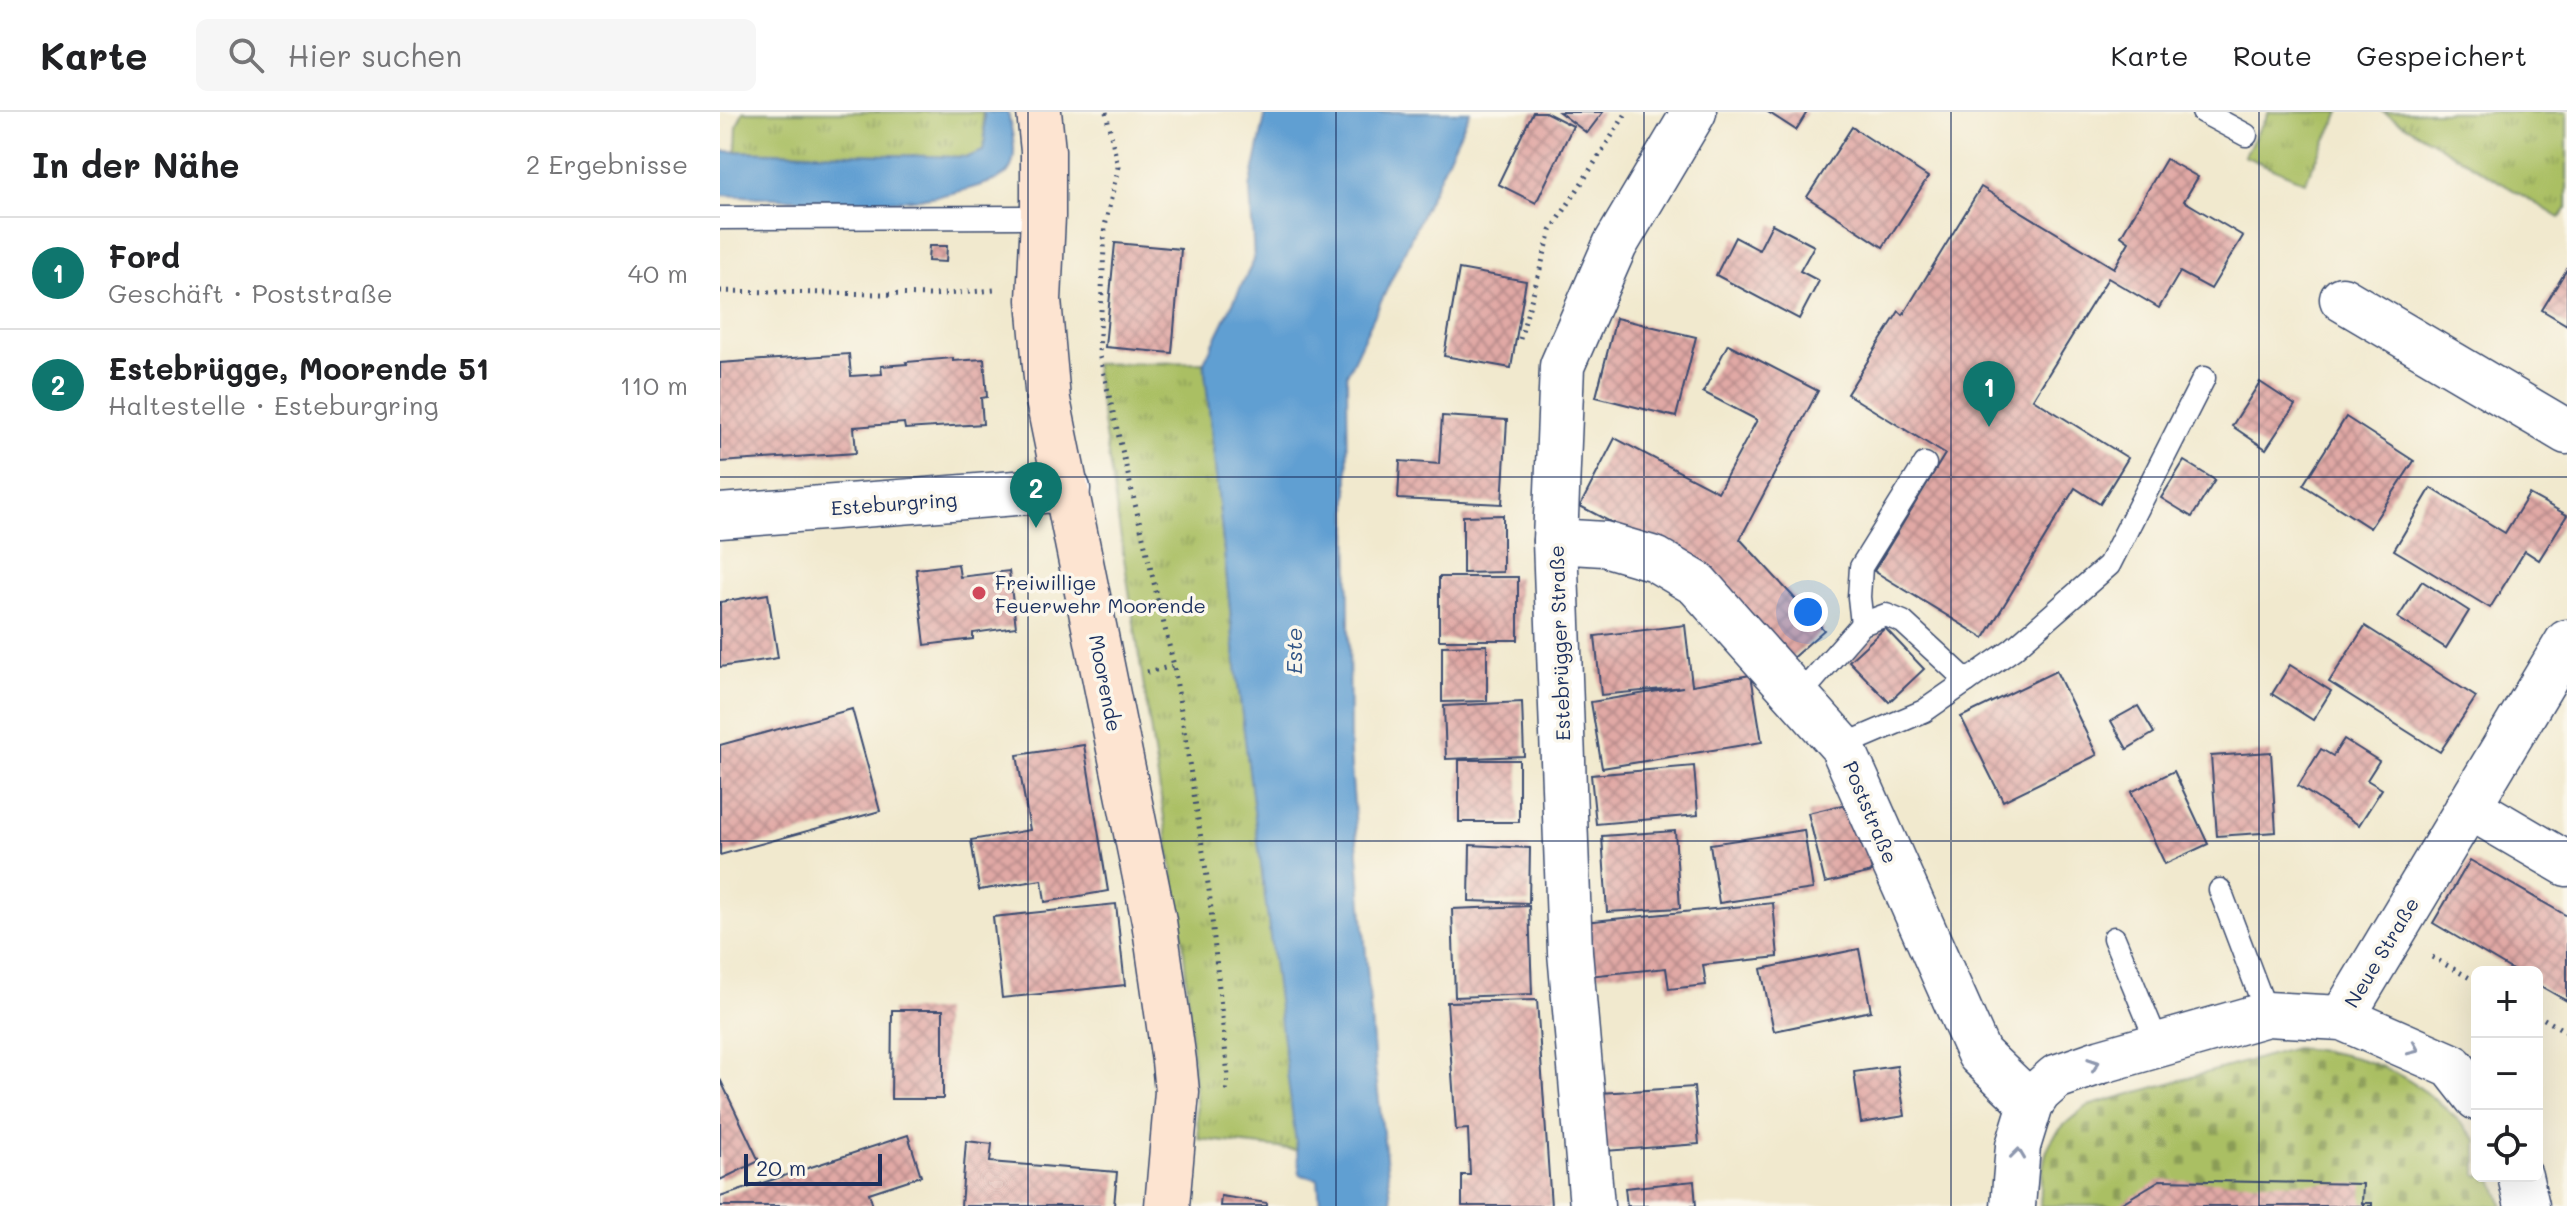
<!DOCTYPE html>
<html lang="de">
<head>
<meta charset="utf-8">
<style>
  :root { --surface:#fff; --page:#f6f6f6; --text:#202124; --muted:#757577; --line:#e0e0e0; --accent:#0f766e }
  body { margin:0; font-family:Mali,sans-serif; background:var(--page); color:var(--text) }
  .controls { position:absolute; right:24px; bottom:24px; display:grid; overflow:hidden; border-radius:12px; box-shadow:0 8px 32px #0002 }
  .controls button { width:72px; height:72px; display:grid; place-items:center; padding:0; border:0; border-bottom:2px solid var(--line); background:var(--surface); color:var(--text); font:40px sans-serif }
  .scale { position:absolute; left:24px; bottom:20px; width:138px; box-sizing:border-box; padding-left:8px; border:4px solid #1b2f5e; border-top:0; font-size:22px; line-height:28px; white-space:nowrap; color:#1b2f5e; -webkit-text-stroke:6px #fbf7ec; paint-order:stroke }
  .you { position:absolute; left:1088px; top:500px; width:28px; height:28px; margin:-20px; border:6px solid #fff; border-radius:50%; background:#1a73e8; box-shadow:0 0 0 12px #1a73e833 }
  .badge { display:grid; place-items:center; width:52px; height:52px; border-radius:50%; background:var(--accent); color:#fff; font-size:26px; font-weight:700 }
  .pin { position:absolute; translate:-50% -66px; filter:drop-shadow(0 2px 4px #0008) }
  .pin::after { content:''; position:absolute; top:42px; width:28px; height:24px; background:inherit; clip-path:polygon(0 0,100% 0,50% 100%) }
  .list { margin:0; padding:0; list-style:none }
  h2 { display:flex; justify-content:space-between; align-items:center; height:104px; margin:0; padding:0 32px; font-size:34px }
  h2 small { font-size:26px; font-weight:400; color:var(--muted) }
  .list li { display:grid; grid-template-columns:52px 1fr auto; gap:24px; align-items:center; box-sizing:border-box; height:112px; padding:0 32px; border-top:2px solid var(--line) }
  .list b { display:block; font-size:30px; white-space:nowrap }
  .list p { margin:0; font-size:26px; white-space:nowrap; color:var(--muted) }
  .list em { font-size:26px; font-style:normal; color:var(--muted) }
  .icon { flex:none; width:44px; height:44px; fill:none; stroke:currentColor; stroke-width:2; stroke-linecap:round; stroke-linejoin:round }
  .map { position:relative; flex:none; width:1847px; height:1094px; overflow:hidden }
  header { display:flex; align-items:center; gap:48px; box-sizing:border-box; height:112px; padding:0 40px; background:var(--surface); border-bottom:2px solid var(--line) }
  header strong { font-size:38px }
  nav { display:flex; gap:44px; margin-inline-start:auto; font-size:28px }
  .search { width:560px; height:72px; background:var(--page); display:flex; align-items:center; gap:20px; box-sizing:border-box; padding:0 28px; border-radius:12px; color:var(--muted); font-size:30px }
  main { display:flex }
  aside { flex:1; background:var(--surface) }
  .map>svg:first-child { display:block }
  .grass { fill:url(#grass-tufts); stroke:#627761; stroke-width:2 }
  .cemetery { fill:url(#cemetery-stones); stroke:#627761; stroke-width:2 }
  .water { fill:#609fd2; stroke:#3e6798; stroke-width:2 }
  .building { fill:url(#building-cross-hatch) }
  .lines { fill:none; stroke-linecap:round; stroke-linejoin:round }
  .lane-casing { stroke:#3b4b6f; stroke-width:25 }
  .street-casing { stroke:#3b4b6f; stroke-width:47 }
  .secondary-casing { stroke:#3b4b6f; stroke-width:47 }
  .path { stroke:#3b4b6f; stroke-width:5; stroke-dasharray:2 6; stroke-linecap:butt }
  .lane { stroke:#fff; stroke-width:22 }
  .street { stroke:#fff; stroke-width:44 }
  .secondary { stroke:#fde4d1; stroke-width:44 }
  .oneway { stroke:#8d97ae }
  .grid { fill:none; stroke:#1b2f5e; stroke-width:2; stroke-opacity:0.55 }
  .poi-dot { fill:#d1495b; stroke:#fbf7ec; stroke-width:3 }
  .labels { text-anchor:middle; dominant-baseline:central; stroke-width:7; stroke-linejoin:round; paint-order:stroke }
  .street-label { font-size:20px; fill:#1b2f5e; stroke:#fbf7ec }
  .poi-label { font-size:20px; fill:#1b2f5e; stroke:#fbf7ec; text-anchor:start }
  .water-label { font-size:22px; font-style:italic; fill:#335687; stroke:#fbf7ec }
</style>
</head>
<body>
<header>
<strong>Karte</strong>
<div class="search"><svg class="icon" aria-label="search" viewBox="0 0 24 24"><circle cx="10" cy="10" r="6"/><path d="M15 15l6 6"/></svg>Hier suchen</div>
<nav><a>Karte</a><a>Route</a><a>Gespeichert</a></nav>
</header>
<main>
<aside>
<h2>In der Nähe<small>2 Ergebnisse</small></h2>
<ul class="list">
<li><span class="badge">1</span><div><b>Ford</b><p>Geschäft · Poststraße</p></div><em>40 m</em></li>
<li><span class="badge">2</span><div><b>Estebrügge, Moorende 51</b><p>Haltestelle · Esteburgring</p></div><em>110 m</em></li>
</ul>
</aside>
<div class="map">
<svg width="1847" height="1094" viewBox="0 0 1847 1094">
  <defs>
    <pattern id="grass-tufts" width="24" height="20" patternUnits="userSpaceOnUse" patternTransform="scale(2)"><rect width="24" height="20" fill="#aabf64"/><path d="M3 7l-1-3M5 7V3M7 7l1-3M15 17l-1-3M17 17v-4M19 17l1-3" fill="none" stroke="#8a9c56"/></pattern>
    <pattern id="cemetery-stones" width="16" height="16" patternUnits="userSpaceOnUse" patternTransform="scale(2)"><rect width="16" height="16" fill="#aabf64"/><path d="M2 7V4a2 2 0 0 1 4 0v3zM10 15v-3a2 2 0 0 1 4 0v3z" fill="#8a9c56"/></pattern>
    <pattern id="building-cross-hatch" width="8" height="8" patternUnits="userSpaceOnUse" patternTransform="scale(2)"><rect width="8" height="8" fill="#e1a9a5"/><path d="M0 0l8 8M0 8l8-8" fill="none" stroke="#b68a8a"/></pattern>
  </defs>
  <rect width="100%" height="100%" fill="#fbf7ec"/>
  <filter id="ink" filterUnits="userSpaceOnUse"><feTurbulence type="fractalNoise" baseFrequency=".0125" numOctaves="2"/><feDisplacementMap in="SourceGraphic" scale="16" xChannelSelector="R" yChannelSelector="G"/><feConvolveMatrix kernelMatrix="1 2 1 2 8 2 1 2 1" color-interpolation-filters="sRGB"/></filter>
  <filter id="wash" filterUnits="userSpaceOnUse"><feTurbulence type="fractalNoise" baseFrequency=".006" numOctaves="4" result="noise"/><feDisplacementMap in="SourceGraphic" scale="32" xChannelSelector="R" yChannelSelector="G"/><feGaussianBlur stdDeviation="1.8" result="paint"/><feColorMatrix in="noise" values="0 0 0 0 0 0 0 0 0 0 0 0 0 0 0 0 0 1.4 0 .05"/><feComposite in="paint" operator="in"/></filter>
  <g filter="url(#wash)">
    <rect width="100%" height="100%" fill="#f1e9ce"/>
    <g class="grass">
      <polygon points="23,0 262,0 265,28 263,39 248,45 16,39 17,14"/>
      <polygon points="1549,0 1620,0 1585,70 1524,44"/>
      <polygon points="1663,0 1847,0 1847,96 1840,106"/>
      <polygon points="484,250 517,564 578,1038 479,1027 463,828 374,252"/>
    </g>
    <path class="cemetery" d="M1575,936C1657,942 1702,967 1757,1028V1064H1772L1783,1094H1320C1323,1041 1322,1026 1368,994Z"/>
    <g class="water">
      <path d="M264,0H288C291,17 300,45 288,60C281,68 265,72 255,75C175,100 83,86 0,83V39L248,45L263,39L265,28Z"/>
      <polygon points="546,0 750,0 627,262 630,642 655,956 672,1094 600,1094 598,1067 580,1063 517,564 484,250 534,148 530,76"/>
    </g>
    <g id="blocks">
      <g class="building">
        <polygon points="813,0 825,0 853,14 816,91 778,72"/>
        <polygon points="839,0 883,0 867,21"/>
        <polygon points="1048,0 1087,0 1076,18"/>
        <polygon points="1132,15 1208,65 1163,135 1087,85"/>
        <polygon points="1446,47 1478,65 1464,89 1523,124 1491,177 1460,160 1439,196 1388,166 1313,287 1408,346 1380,392 1355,376 1264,526 1154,459 1225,342 1127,282 1179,199 1183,203 1261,75 1394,156 1409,130 1401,124"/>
        <polygon points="1052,112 1094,134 1080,159 1099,169 1079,207 996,163 1015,125 1039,138"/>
        <polygon points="395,131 461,137 452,241 385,235"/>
        <polygon points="209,134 227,134 226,150 208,149"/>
        <polygon points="739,157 806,169 791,256 724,244"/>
        <polygon points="1847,157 1847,213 1822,198"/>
        <polygon points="896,206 976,225 956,305 876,285"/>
        <polygon points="1008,232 1098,279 1020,427 1104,518 1069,549 999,467 860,394 895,326 998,380 1037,308 983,280"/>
        <polygon points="129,242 131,264 162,262 161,254 187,252 186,250 233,246 233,249 264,247 267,285 261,286 263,312 185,317 184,311 134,315 136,341 0,350 0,251"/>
        <polygon points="1540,270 1575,293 1546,337 1512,314"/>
        <polygon points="722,304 787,308 782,392 678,387 680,349 719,352"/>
        <polygon points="1626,305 1694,349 1650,416 1583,373"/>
        <polygon points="1464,349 1495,368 1472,405 1441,386"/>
        <polygon points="1711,376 1785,421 1809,382 1847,403 1819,448 1805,439 1770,496 1674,438"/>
        <polygon points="783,403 783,460 743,461 743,404"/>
        <polygon points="238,452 240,465 289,459 296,515 253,521 253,527 205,533 196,457"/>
        <rect x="719" y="465" width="79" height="63"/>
        <polygon points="1702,469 1749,499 1726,536 1678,506"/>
        <polygon points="48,482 58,546 0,555 0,490"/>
        <polygon points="965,513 972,573 1031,563 1042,630 882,656 871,590 963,575 881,583 875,524"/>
        <polygon points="1645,514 1756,585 1720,640 1609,570"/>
        <polygon points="1165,516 1204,557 1169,590 1129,549"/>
        <polygon points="767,533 767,589 722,590 722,534"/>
        <polygon points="1570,553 1611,579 1593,608 1552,582"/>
        <polygon points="1336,559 1377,643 1283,689 1241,605"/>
        <polygon points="802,590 804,644 726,647 724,594"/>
        <polygon points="1418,594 1434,621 1407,637 1391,609"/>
        <polygon points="132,597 160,699 0,743 0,633"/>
        <polygon points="1624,627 1659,649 1647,668 1662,677 1639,713 1578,674 1601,637 1613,644"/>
        <polygon points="364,633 388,779 325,790 322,768 259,778 251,728 310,718 297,643"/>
        <polygon points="1551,640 1556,720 1497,724 1491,644"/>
        <rect x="739" y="648" width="60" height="62"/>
        <polygon points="974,654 978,703 876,712 871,663"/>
        <polygon points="1454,659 1488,732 1445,752 1411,680"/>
        <polygon points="1135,690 1152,760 1105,771 1088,701"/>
        <polygon points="1084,718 1093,777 999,791 990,732"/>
        <polygon points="955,719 960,796 887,800 882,724"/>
        <polygon points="750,733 810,736 809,791 749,789"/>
        <polygon points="1750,748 1847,804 1847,889 1817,872 1817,860 1796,860 1713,811"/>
        <polygon points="1053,791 1058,845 983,853 986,873 949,877 946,856 859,865 854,811"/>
        <polygon points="396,792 405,873 282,886 273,805"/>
        <polygon points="809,794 812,882 735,885 732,797"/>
        <polygon points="1139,837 1151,899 1054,919 1041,857"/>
        <polygon points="817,888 831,1094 742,1094 742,1063 750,1063 748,1017 736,1018 727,890"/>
        <polygon points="172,898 223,898 223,987 171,987"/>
        <polygon points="1177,954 1185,1004 1141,1011 1134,960"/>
        <polygon points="0,967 39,1049 0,1068"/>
        <polygon points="974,975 979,1032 885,1039 880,981"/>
        <polygon points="188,1023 201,1064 149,1081 153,1094 0,1094 0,1085"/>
        <polygon points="246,1029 272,1032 270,1050 397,1060 394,1094 241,1094"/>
        <polygon points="1440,1068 1643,1072 1642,1091 1652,1091 1652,1094 1397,1094"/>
        <polygon points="974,1069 976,1094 907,1094 905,1076"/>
        <polygon points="501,1084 547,1091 547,1094 500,1094"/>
      </g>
    </g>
  </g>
  <g filter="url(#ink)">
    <use href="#blocks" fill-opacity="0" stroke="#3b4b6f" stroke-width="2"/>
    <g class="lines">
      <g class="lane-casing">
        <g id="lane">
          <polyline points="1483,0 1526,23"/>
          <polyline points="0,106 323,105"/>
          <polyline points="1142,512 1139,485 1141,455 1205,352"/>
          <polyline points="1078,585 1142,512 1166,503 1183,510 1247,569"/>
          <polyline points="1122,634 1204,599 1293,537 1389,453 1484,266"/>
          <polyline points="1500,778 1547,902"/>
          <polyline points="1394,826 1438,932"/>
        </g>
      </g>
      <g class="street-casing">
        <g id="street">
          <polyline points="1622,187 1847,320"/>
          <polyline points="0,404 348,377"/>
          <polyline points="835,429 884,432 935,447 977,472 1122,634 1259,942 1311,992"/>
          <polyline points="1748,694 1847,752"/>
          <polyline points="1622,906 1847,530"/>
          <polyline points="1800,1064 1807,1094"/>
          <polyline points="872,1094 850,840 835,429 842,254 895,133 974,0"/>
          <polyline points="1293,1094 1298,1034 1311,992 1319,980 1336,965 1382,949 1547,902 1622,906 1732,954 1757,986"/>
        </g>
      </g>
      <g class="secondary-casing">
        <polyline id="secondary" points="319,0 323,39 323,105 319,188 328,288 434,809 454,949 457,980 447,1094"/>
      </g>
      <g class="path">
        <polyline points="386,0 398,55 385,114 379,242 454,554 489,778 508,964 506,982"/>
        <polyline points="0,179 212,183 275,178"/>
        <polyline points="800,227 831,119 907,0"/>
        <polyline points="427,560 454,554"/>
        <polyline points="1712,845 1757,870"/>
        <polyline points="1817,903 1847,920"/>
      </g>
      <use href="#lane" class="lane"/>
      <use href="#street" class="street"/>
      <use href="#secondary" class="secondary"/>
    </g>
    <defs><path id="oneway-chevron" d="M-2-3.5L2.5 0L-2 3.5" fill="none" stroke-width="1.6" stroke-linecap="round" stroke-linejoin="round" transform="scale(2)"/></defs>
    <g class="oneway">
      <use href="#oneway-chevron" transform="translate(1694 937) rotate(24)"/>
      <use href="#oneway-chevron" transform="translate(1374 952) rotate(-19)"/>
      <use href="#oneway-chevron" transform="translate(1298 1042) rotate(-83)"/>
    </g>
  </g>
  <path class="grid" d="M308,0V1094M616,0V1094M924,0V1094M1231,0V1094M1539,0V1094M0,365H1847M0,729H1847"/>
  <circle class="poi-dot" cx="259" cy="481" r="8"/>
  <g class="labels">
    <g class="street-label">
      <text transform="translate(174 391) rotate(-4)">Esteburgring</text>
      <text transform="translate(839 531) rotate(-92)">Estebrügger Straße</text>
      <text transform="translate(386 571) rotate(79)">Moorende</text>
      <text transform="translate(1151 700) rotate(67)">Poststraße</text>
      <text transform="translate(1661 840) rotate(-59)">Neue Straße</text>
    </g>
    <g class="poi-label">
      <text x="275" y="470">Freiwillige<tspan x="275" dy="23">Feuerwehr Moorende</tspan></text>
    </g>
    <g class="water-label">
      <text transform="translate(573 539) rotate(-90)">Este</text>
    </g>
  </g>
</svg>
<div class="controls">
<button>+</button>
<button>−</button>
<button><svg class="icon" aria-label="locate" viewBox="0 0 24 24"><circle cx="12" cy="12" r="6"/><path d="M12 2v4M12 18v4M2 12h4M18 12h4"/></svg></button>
</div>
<div class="scale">20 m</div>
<div class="you"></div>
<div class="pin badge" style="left:1269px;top:315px">1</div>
<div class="pin badge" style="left:316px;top:416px">2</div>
</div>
</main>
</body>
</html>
